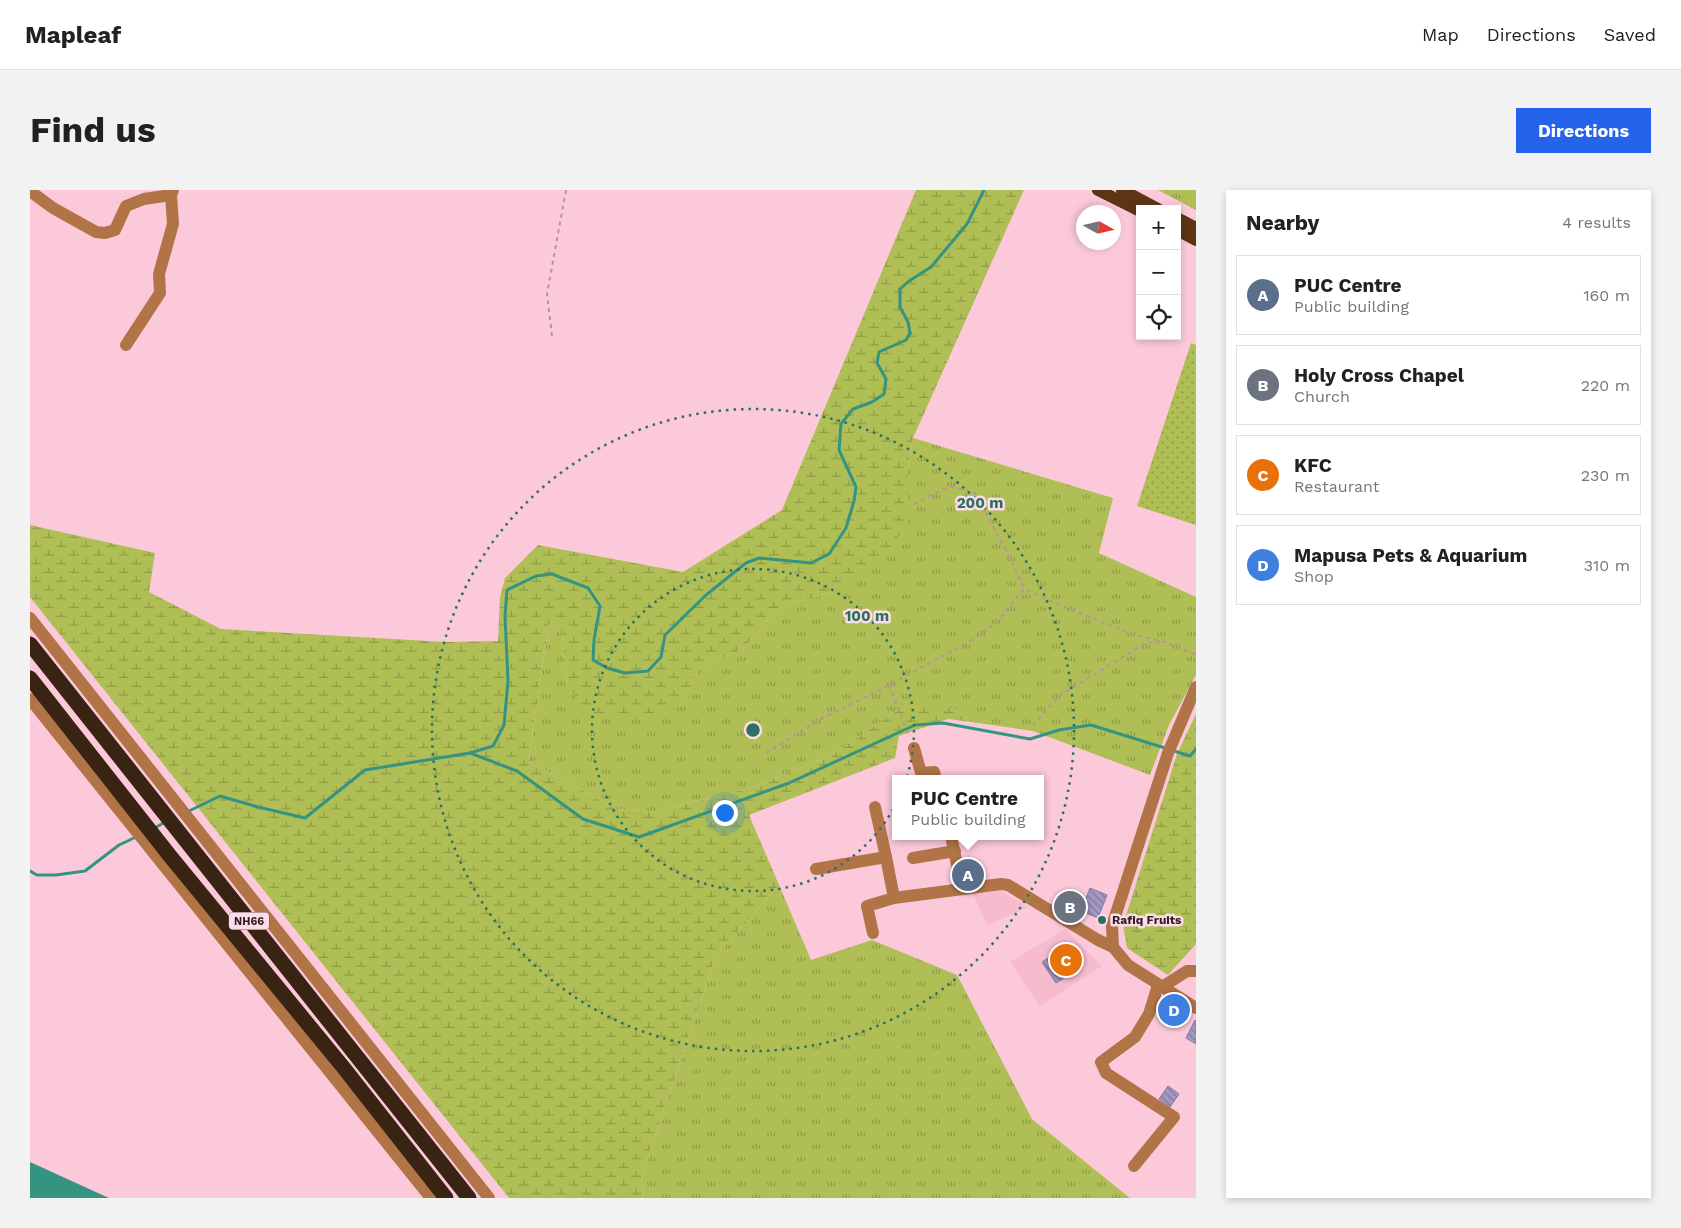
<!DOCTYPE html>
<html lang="en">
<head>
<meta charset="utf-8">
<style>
  :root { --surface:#fff; --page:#f2f2f2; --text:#202124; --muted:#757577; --line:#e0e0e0; --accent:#2563eb }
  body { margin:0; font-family:"Work Sans",sans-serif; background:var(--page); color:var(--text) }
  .controls { position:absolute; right:15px; top:15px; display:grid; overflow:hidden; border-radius:0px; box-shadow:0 2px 8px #0003 }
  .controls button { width:45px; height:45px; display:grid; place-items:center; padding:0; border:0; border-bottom:1px solid var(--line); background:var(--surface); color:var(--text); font:25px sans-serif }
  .compass { position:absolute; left:1046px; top:15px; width:45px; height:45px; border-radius:50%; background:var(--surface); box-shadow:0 2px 8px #0003; rotate:98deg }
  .you { position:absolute; left:694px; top:622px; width:18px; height:18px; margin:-12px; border:4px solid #fff; border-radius:50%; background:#1a73e8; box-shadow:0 0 0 8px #1a73e833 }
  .badge { display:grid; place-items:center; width:32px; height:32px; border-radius:50%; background:var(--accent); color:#fff; font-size:16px; font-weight:700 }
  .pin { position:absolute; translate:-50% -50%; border:2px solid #fff; box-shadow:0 1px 5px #0006 }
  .popup { position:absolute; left:862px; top:585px; width:152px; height:65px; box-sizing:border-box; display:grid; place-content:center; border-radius:0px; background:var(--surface); filter:drop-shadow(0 1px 4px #0005); font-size:16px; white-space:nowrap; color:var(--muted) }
  .popup b { font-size:19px; color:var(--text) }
  .popup::after { content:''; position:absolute; left:50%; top:100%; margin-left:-10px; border:10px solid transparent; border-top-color:var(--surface) }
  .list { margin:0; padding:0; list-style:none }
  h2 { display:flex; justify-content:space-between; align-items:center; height:65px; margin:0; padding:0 20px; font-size:21px }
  h2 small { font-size:16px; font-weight:400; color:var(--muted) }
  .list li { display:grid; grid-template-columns:32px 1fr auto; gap:15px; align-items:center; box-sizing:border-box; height:80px; margin:0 10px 10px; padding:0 10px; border:1px solid var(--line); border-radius:0px }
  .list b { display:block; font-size:19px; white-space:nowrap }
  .list p { margin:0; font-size:16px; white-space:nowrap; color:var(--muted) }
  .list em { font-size:16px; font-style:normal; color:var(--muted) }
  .icon { flex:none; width:28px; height:28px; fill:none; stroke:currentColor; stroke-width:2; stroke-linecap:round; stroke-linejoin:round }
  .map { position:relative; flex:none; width:1166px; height:1008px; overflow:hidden; border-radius:0px }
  header { display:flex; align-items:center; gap:30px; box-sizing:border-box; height:70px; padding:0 25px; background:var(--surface); border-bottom:1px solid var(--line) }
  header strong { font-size:24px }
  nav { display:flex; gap:28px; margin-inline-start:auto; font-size:18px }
  .intro { display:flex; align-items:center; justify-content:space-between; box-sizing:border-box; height:120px; padding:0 30px }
  h1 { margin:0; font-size:35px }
  .button { padding:12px 22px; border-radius:0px; background:var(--accent); color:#fff; font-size:18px; font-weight:700 }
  main { display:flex; gap:30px; padding:0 30px }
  aside { flex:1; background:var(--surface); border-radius:0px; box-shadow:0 2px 8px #0003 }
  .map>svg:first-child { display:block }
  .built { fill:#f6bbcf }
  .grass { fill:url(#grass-tufts) }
  .wetland { fill:url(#wetland-marsh) }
  .park { fill:url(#park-dots) }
  .water { fill:#359481 }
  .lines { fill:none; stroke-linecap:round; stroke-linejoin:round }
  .stream { stroke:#359481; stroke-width:3 }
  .building { fill:url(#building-back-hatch); stroke:#8479a1 }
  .path { stroke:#ba929f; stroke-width:2; stroke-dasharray:4 4; stroke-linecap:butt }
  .minor { stroke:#b07447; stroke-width:12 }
  .major { stroke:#5d3514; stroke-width:12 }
  .highway { stroke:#392313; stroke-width:15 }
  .ring { fill:none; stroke:#2d7062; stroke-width:2.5; stroke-dasharray:2.5 5 }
  .poi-dot { fill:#2d7062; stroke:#fcdde7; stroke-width:2 }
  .labels { text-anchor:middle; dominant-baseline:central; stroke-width:5; stroke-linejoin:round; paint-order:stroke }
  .shield { fill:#fcdde7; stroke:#6f585f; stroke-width:1 }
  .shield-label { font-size:11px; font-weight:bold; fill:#321f25 }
  .poi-label { font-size:12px; font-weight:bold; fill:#321f25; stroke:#fcdde7; text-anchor:start }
  .centre { fill:#2d7062; stroke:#fcdde7; stroke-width:2.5 }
  .ring-label { font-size:15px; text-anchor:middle; font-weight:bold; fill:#2d7062; stroke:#fcdde7; stroke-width:5; stroke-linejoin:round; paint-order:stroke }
</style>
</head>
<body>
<header>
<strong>Mapleaf</strong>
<nav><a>Map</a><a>Directions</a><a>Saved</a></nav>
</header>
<div class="intro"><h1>Find us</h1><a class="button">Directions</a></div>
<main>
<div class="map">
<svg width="1166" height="1008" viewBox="0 0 1166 1008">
  <defs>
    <pattern id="grass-tufts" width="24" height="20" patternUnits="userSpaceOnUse" patternTransform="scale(1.25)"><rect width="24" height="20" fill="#afbf55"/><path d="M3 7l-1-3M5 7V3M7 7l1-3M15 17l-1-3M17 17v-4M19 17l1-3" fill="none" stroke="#8f9b46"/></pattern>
    <pattern id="wetland-marsh" width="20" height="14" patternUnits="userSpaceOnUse" patternTransform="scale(1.25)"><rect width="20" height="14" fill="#afbf55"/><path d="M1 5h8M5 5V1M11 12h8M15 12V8" fill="none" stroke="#8f9b46"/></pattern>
    <pattern id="park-dots" width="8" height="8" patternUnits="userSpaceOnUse" patternTransform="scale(1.25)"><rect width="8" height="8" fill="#afbf55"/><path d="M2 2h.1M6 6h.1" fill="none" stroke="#8f9b46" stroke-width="1.8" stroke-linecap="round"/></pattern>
    <pattern id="building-back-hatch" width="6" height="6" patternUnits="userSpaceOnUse" patternTransform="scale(1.25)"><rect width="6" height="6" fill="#a398c1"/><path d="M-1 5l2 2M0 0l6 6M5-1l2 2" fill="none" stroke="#857b9d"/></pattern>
  </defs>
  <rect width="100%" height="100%" fill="#fcc9da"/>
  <g class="built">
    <polygon points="969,700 998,717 957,735 943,704"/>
    <polygon points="1035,739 1072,776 1010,816 980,772"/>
  </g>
  <g class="grass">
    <polygon points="1128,0 1166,0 1166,20"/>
    <polygon points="883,248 1083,308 1069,363 1166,407 1166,485 1139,535 1120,585 1003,541 941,532 923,518 868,520 802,565 724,597 624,622 586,619 498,571 519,433 531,439 538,495 650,516 671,477 713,459 748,418 801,402 878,278"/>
    <polygon points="749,695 781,770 842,750 927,785 1002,929 1100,1008 614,1008 611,988 686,766"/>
  </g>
  <g class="wetland">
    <polygon points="886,0 994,0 883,248 878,278 877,335 850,371 801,402 748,418 713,459 671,477 650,516 625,527 558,525 538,495 531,439 519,433 498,571 586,619 624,622 724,597 802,565 868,520 903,514 923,518 941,532 918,529 869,546 865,568 719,625 749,695 686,766 611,988 614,1008 479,1008 0,407 0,335 125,363 119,402 191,439 416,452 468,451 470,407 475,388 508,355 653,382 752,320"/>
    <polygon points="1166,524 1166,754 1138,785 1097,758 1093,735 1147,564"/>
  </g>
  <polygon class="park" points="1161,153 1166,155 1166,335 1107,316"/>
  <polygon class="water" points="0,972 79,1008 0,1008"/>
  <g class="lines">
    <g class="stream">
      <polyline points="1141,560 1160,566 1166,559"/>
      <polyline points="440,563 487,581 553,629 609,647 759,593 885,535 913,533 1000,549 1029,540 1061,535 1135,558"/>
      <polyline points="157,622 190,606 228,617 275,628 335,580 440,563 463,556 474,535 478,491 475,426 477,400 506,386 522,384 558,398 570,416 564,450 563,470 577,478 595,483 618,481 631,467 635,445 676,405 716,373 729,368 781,373 799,364 816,338 824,311 826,297 809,260 811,234 823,219 842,212 854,204 856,189 847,173 849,162 876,150 880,143 878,132 870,117 870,99 879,91 901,77 937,34 954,0"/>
      <polyline points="123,639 135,632"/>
      <polyline points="0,681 7,685 26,685 55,681 89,655 106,647"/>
    </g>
  </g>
  <g class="building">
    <polygon points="1060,698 1077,705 1068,728 1051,721"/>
    <polygon points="1037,711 1046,713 1042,723 1034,721"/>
    <polygon points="1038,756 1051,777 1026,793 1012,772"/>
    <polygon points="1165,830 1166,831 1166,854 1156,848"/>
    <polygon points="1138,896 1149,904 1140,917 1129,909"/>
  </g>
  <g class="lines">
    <g class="path">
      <polyline points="522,146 517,104 536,0"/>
      <polyline points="884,314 920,296 945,303 976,360 994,398"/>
      <polyline points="859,495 879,547"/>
      <polyline points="1003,536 1030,505 1116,453 1132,452"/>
      <polyline points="736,563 791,529 844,503 937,453 966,433 994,399 1039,419 1102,444 1135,452 1166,465"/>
    </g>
    <g class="minor">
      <polyline points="0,1 23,18 66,42 75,43 85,40 96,16 114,9 141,5 143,0"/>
      <polyline points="96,155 130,103 129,84 143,34 141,5"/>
      <polyline points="0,428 459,1008"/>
      <polyline points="1166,497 1138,563 1082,736 1083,757 1098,775 1166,818"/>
      <polyline points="0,509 401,1008"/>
      <polyline points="884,558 891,583 904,582 906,589"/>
      <polyline points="845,617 856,667"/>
      <polyline points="921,646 932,699"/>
      <polyline points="883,668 925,661"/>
      <polyline points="786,679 856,667 864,708"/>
      <polyline points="843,743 837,716 864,708 971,694 978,695 1068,750 1083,757"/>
      <polyline points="1132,797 1157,781 1166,781"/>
      <polyline points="1104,976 1144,927 1076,883 1071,872 1105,847 1119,824 1128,795"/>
    </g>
    <g class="major">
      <polyline points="1068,0 1110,21"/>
      <polyline points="1092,0 1128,19"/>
      <polyline points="1147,28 1166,38"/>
      <polyline points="1147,40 1166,50"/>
    </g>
    <g class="highway">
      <polyline points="0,454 439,1008"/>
      <polyline points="0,488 140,666 313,877 416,1008"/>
    </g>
  </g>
  <g class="ring">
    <circle cx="723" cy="540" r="161"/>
    <circle cx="723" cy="540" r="321"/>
  </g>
  <circle class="poi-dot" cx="1072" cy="730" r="5"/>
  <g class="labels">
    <rect class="shield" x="199" y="722.5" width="40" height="17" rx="4"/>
    <g class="shield-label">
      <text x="219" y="731">NH66</text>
    </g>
    <g class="poi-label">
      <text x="1082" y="730">Rafiq Fruits</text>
    </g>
  </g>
  <circle cx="723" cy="540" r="8" class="centre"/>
  <g class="ring-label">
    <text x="950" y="318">200 m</text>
    <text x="837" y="431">100 m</text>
  </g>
</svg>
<div class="controls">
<button>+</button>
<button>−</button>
<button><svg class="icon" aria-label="locate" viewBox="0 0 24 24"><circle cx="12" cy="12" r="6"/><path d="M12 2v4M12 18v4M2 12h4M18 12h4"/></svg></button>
</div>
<svg class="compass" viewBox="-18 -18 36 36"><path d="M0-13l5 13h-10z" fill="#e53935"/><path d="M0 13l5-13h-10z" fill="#757577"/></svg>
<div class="you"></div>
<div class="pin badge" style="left:938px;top:685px;background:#5c6f8a">A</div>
<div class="popup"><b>PUC Centre</b>Public building</div>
<div class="pin badge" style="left:1040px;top:717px;background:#6b7280">B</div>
<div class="pin badge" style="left:1036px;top:770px;background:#e8710a">C</div>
<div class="pin badge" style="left:1144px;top:820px;background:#3f7fe0">D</div>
</div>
<aside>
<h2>Nearby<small>4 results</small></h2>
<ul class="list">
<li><span class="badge" style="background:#5c6f8a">A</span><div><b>PUC Centre</b><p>Public building</p></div><em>160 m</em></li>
<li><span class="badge" style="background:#6b7280">B</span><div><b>Holy Cross Chapel</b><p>Church</p></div><em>220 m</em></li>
<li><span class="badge" style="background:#e8710a">C</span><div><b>KFC</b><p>Restaurant</p></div><em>230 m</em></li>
<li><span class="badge" style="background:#3f7fe0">D</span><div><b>Mapusa Pets &amp; Aquarium</b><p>Shop</p></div><em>310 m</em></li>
</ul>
</aside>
</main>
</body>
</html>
